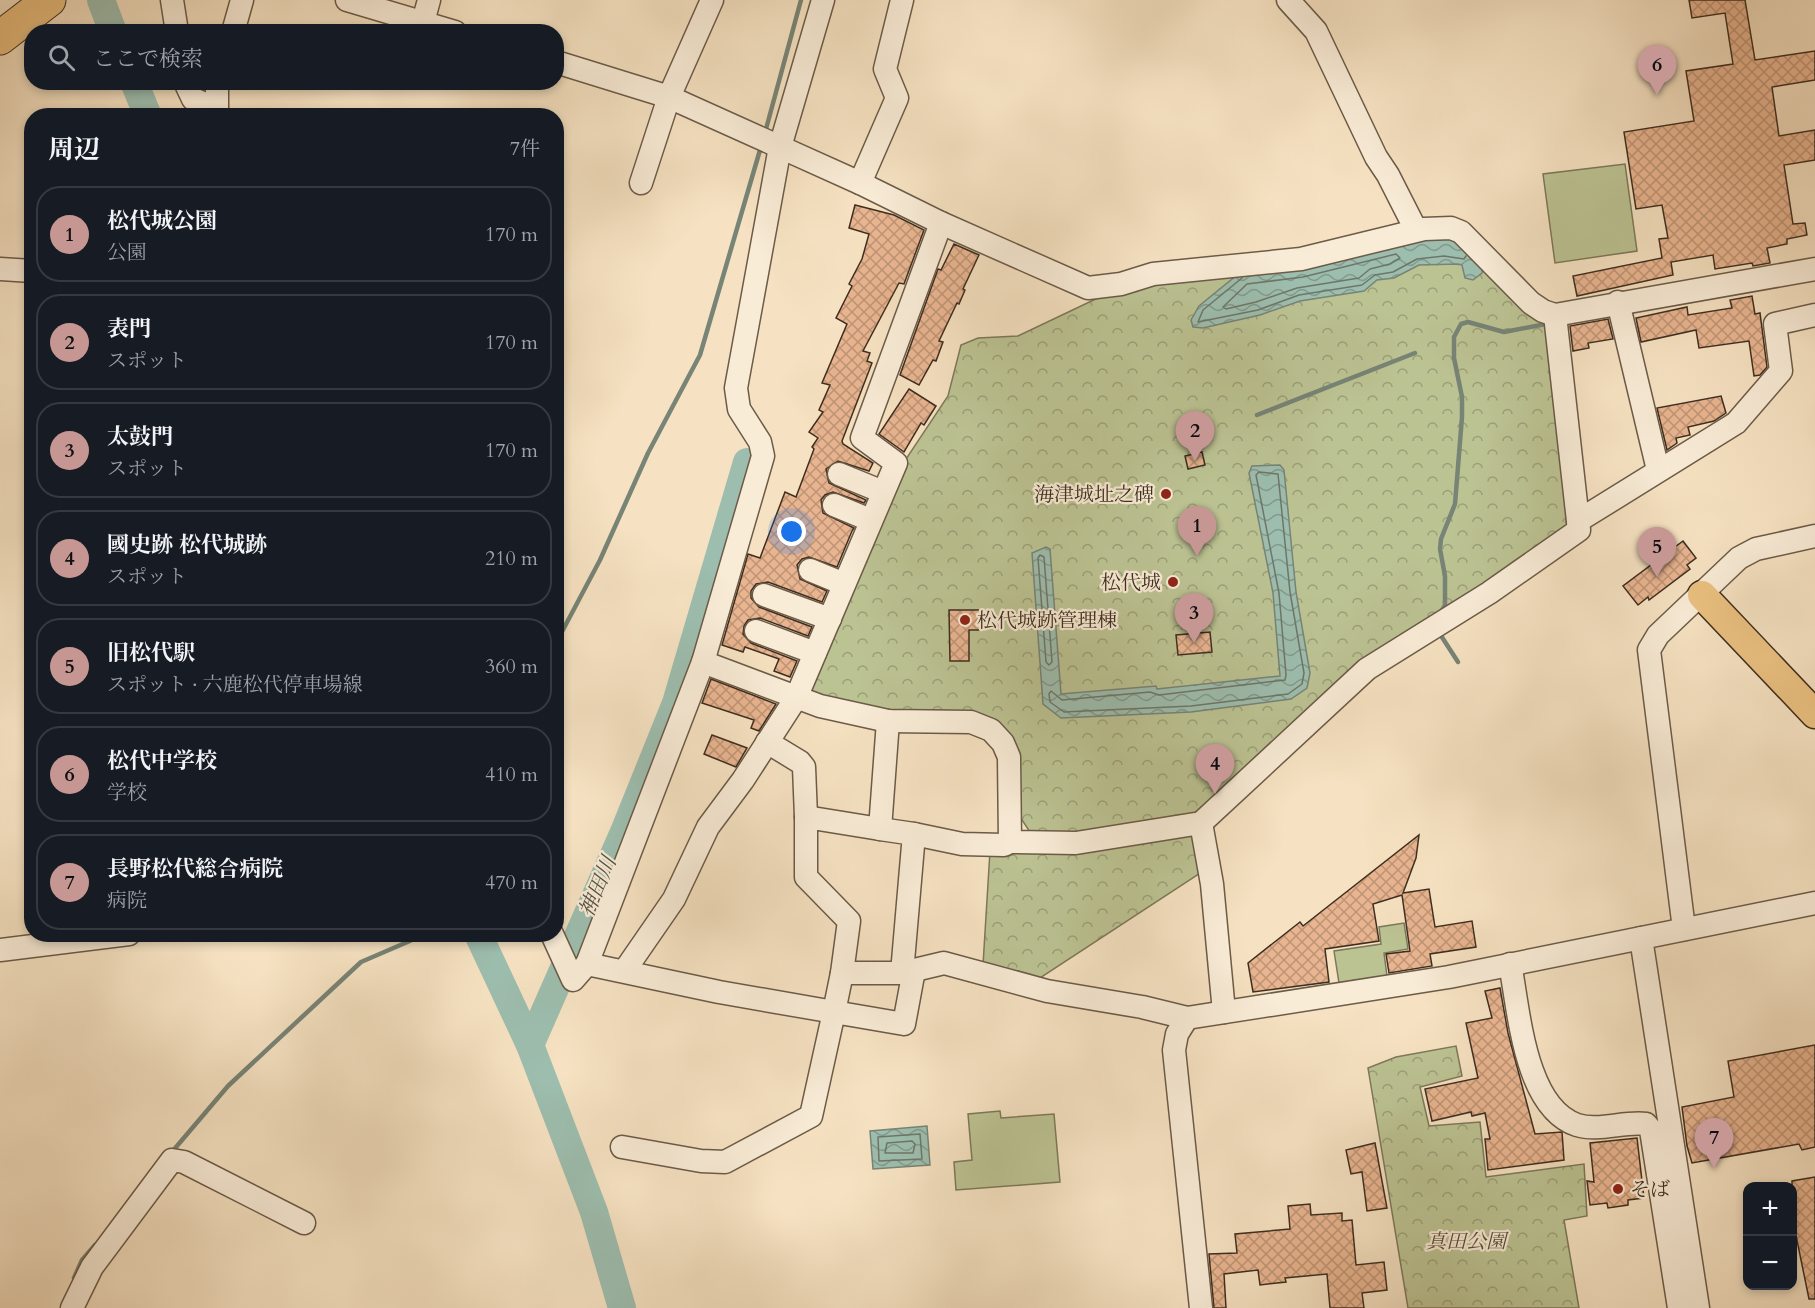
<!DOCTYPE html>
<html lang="ja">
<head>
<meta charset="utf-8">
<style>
  :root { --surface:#171b24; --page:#242831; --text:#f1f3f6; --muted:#9ea1a6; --line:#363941; --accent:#c59692 }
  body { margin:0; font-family:Cardo,"Noto Serif JP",serif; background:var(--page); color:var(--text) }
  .controls { position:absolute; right:18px; bottom:18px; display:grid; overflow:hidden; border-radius:12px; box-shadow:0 3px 9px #0003 }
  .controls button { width:54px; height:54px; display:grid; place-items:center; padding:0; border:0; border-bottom:2px solid var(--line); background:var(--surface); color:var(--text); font:30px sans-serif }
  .you { position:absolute; left:792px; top:532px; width:21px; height:21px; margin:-15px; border:4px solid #fff; border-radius:50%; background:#1a73e8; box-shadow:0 0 0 9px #1a73e833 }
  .badge { display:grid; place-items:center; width:39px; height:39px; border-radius:50%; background:var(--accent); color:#111; font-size:20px; font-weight:700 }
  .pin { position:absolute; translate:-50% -50px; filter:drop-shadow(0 2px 3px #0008) }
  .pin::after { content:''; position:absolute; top:32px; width:21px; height:18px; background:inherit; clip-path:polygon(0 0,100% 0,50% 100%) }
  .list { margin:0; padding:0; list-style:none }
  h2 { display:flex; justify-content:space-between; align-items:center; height:78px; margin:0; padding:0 24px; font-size:26px }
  h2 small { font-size:20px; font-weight:400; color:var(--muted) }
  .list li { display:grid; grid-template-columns:39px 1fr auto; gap:18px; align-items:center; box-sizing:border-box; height:96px; margin:0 12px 12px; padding:0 12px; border:2px solid var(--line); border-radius:24px }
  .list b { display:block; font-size:22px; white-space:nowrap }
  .list p { margin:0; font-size:20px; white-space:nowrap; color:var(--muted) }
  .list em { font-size:20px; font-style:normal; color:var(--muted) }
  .icon { flex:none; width:33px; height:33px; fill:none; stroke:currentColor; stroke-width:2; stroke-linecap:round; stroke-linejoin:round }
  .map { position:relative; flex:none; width:1815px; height:1308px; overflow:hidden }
  .search { position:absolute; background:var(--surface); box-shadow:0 3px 9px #0003; left:24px; top:24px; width:540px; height:66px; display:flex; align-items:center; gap:15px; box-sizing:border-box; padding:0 21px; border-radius:24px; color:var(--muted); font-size:22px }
  .panel { position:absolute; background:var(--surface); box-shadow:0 3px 9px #0003; left:24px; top:108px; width:540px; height:834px; border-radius:24px }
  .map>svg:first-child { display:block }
  .green { fill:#bcc393; stroke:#7d785a; stroke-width:1.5 }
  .park { fill:url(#park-crowns); stroke:#7d785a; stroke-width:1.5 }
  .water { fill:url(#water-waves); stroke:#778476; stroke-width:1.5 }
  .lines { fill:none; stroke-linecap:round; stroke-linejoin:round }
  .shore { stroke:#6e7668; stroke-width:1.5 }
  .stream { stroke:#778476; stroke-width:4.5 }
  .river { stroke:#9dbeaf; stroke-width:28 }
  .building { fill:url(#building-cross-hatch); stroke:#3e2e20; stroke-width:1.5 }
  .minor-casing { stroke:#6c5b48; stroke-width:25 }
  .major-casing { stroke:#3e2e20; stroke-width:31 }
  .highway-casing { stroke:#3e2e20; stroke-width:35 }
  .minor { stroke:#f9ecd7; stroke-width:22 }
  .major { stroke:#ebc181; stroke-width:28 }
  .highway { stroke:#ebc181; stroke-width:33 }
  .poi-dot { fill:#8f2418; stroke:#f9ecd7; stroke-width:2 }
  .labels { text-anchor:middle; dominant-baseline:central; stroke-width:4.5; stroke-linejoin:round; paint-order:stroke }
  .poi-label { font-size:20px; fill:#3e2e20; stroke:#f9ecd7; text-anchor:end }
  .park-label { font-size:20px; font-style:italic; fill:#574c37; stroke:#f9ecd7 }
  .water-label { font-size:21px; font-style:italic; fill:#565244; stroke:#f9ecd7 }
</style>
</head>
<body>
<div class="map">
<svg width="1815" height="1308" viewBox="0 0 1815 1308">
  <defs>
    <pattern id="park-crowns" width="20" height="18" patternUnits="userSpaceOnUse" patternTransform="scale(1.5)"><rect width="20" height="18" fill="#bcc393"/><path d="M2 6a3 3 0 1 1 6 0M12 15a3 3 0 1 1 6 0" fill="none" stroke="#9a9f78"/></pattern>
    <pattern id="water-waves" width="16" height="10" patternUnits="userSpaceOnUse" patternTransform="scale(1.5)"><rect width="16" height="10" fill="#9dbeaf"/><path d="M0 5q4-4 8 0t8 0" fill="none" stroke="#819b8e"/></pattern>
    <pattern id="building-cross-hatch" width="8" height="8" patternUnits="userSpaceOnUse" patternTransform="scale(1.5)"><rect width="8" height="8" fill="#e9b590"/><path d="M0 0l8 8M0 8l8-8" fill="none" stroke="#be9475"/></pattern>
  </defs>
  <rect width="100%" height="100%" fill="#f6e2c2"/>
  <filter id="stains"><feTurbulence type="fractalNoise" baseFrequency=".00333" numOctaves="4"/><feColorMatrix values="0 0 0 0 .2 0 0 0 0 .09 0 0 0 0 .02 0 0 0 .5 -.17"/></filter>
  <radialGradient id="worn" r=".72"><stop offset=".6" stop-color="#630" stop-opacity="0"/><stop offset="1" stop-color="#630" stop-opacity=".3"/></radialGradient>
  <g class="green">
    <polygon points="1625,164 1637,251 1555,263 1543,174"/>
    <polygon points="1404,923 1408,949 1384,953 1387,976 1339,983 1334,951 1381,944 1379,927"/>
    <polygon points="1000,1111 1001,1118 1054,1114 1060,1182 956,1190 954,1162 972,1160 968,1114"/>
  </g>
  <g class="park">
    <polygon points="1443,233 1552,319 1575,526 1474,597 1199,818 1034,838 1018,814 1005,733 879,714 803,697 904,462 948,396 961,345 978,338 1018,336 1102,296 1156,280"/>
    <polygon points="1197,831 1202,872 1037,980 983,965 990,851"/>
    <polygon points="1456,1046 1462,1076 1420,1087 1429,1126 1480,1122 1486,1177 1584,1164 1587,1216 1564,1220 1579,1308 1408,1308 1368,1068 1396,1057"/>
  </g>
  <g class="water">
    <polygon points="1452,235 1483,267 1482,273 1473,280 1465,278 1462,265 1458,264 1419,265 1394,278 1377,280 1364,291 1300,301 1260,315 1203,328 1193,327 1191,320 1199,306 1242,271"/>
    <polygon points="1280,465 1284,470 1296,592 1310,673 1307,688 1291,699 1191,712 1061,718 1043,704 1032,553 1046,547 1050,549 1061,694 1156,686 1157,689 1280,676 1273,593 1249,473 1252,466"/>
    <polygon points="927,1126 930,1165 873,1169 870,1131"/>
  </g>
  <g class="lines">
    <g class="shore">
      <polygon points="1396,254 1400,258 1390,264 1370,269 1359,278 1297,288 1256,302 1226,309 1223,307 1247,284 1303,277"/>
      <polyline points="1242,278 1203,310 1198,322 1258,310 1299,295 1362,285 1375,275 1393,272 1417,259 1444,256 1464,259 1466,256"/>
      <polygon points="1259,472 1278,474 1290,592 1304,673 1302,684 1288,694 1191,706 1064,712 1050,702 1049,694 1051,691 1062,700 1150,692 1159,695 1285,680 1286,675 1279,593 1256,475"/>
      <polygon points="1040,555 1044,557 1052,662 1049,665 1046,662 1038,558"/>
      <polygon points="920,1134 922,1159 879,1161 878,1137"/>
      <polygon points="912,1141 915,1144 913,1153 885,1153 887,1143"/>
    </g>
    <g class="stream">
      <polyline points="766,129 801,0"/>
      <polyline points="1257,415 1415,353"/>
      <polyline points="1441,612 1445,605 1445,576 1440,549 1441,539 1455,504 1462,417 1462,397 1454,358 1454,337 1461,324 1468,322 1504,332 1551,323"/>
      <polyline points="1438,631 1458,662"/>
      <polyline points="556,643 600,560 648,453 700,355 760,150"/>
      <polyline points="171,1153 228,1086 361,962 426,934"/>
      <polyline points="74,1278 82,1260 95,1245"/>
    </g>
    <g class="river">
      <polyline points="101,0 113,32"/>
      <polyline points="134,82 148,116"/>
      <polyline points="478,934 530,1045 594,1212 622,1308"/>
      <polyline points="530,1045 624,832 676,703 747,462"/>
    </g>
  </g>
  <g class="building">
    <polygon points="1689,0 1745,0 1755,60 1815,51 1815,80 1772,87 1779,136 1815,130 1815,160 1784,165 1793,224 1805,223 1807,235 1787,239 1787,244 1767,248 1770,263 1753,266 1752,263 1715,269 1713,255 1671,262 1673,275 1577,296 1573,276 1662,258 1659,239 1668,238 1662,205 1636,209 1624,132 1694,121 1686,71 1733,64 1725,13 1692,18"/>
    <polygon points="855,205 894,215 924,230 904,284 899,283 863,351 870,353 867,361 872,363 842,441 843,444 873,463 869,471 838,461 826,469 829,483 866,500 864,503 833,492 825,495 821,500 823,513 854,528 852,531 837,567 809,557 802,559 797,565 800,579 827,591 822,602 768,582 756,584 751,591 751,598 759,607 812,627 808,636 760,618 748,620 744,626 743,634 751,643 797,661 790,677 774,671 779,659 745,647 743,652 722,645 748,554 760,558 785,492 796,497 814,449 812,447 818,438 809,432 823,412 819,410 830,385 822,383 847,324 836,318 852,286 849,284 862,259 869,234 849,228"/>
    <polygon points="954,244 979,255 963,289 965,290 959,304 957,303 939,341 943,342 936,361 933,360 919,385 900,375 938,269 941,270"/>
    <polygon points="1752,296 1755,314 1760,313 1767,367 1760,375 1754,376 1749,341 1699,348 1696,330 1641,342 1636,318 1687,307 1688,315 1732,308 1730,300"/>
    <polygon points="1608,319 1613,339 1588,343 1589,348 1573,351 1570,326"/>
    <polygon points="909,389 936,406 924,425 921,423 904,452 879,434"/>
    <polygon points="1721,396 1726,413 1714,421 1688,427 1690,435 1676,438 1677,443 1667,450 1657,408"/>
    <polygon points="1202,452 1205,465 1188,469 1185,456"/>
    <polygon points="1683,541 1696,558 1687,565 1690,569 1649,600 1648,597 1638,605 1623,586"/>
    <polygon points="949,610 981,610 981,630 969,630 969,661 950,661"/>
    <polygon points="1210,632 1212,652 1178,655 1176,635"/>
    <polygon points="711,679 776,704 759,731 751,728 754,720 702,703"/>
    <polygon points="712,735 747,748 736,767 704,754"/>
    <polygon points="1419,835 1416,858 1403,893 1429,889 1435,927 1472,921 1476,947 1430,954 1432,966 1389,973 1386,954 1410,951 1402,895 1373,904 1379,941 1325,949 1329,982 1253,992 1248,963 1300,922 1303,926"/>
    <polygon points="1500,988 1508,1033 1535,1134 1562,1132 1564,1160 1488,1170 1485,1139 1490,1139 1485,1113 1472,1116 1471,1112 1432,1121 1425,1089 1478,1078 1466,1023 1492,1018 1485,991"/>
    <polygon points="1815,1045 1815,1147 1802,1150 1799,1144 1692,1163 1687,1146 1682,1107 1734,1097 1728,1061"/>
    <polygon points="1637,1138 1644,1198 1628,1200 1628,1205 1608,1208 1607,1203 1590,1205 1587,1181 1594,1182 1590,1143"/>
    <polygon points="1375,1143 1387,1208 1367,1211 1362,1172 1351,1174 1346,1150"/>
    <polygon points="1815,1177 1815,1299 1809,1299 1792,1216 1792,1181"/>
    <polygon points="1310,1204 1311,1215 1342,1213 1342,1221 1352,1220 1356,1265 1384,1262 1387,1290 1362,1293 1364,1308 1330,1308 1327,1274 1285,1278 1286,1282 1260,1285 1258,1270 1224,1274 1226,1308 1214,1308 1209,1254 1237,1253 1235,1234 1290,1229 1288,1206"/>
  </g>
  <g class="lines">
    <g class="minor-casing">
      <g id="minor">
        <polyline points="172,0 177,32"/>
        <polyline points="347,0 455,32"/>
        <polyline points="902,0 885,69 897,98 860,183 941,223 1088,288 1121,284 1153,274 1301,259 1424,229 1451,228 1461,232 1531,303 1543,311 1555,315 1815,269"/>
        <polyline points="1288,0 1316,31 1376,157 1388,175 1416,230"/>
        <polyline points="423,22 429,0"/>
        <polyline points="233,32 242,0"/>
        <polyline points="556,62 669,97 860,183"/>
        <polyline points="185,82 193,99 215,108"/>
        <polyline points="217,82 217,116"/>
        <polyline points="641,183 669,97 712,0"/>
        <polyline points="0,269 32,271"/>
        <polyline points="1618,302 1658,470"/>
        <polyline points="839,474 883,492"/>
        <polyline points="834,505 870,520"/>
        <polyline points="1578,521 1736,423 1781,371 1775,324 1815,315"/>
        <polyline points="810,570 844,584"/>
        <polyline points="764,595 830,619"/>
        <polyline points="756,631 815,653"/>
        <polyline points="703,662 820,706 888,721 971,722 991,730 1003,743 1009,757 1010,842 1076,843 1201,823 1367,669 1489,593 1579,530 1555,315"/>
        <polyline points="888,721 880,829 914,834 902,973"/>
        <polyline points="767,742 800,762 804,767 806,817"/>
        <polyline points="1201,823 1212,884 1224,1012"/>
        <polyline points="914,834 962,844 1004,845 1010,842"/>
        <polyline points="1684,929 1649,650 1658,635 1739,558 1756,549 1815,536"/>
        <polyline points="552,934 573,980 587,964 719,992 834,1012 842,973 902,973 944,963 1047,991 1142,1007 1187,1018 1449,977 1815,903"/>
        <polyline points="1641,938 1698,1308"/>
        <polyline points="0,950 129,934"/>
        <polyline points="587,964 703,662 763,456 760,442 739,409 736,388 780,147 823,0"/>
        <path d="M1510,964C1519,1009 1524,1107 1577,1125C1599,1132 1624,1121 1646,1124L1651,1130L1679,1308"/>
        <polyline points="625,970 674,899 708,827 743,780 796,698 896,463 862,438 941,223"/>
        <polyline points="842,973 849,921 806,877 806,817 880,829"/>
        <polyline points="1187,1018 1177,1034 1174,1050 1201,1308"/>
        <polyline points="622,1147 701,1161 725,1162 811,1116 834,1012 904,1024 914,970"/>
        <polyline points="72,1308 92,1267 172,1160 184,1162 304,1223"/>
      </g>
    </g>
    <g class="major-casing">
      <polyline id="major" points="1702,595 1815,714"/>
    </g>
    <g class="highway-casing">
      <polyline id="highway" points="0,38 49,0"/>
    </g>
    <use href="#minor" class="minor"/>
    <use href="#major" class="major"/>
    <use href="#highway" class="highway"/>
  </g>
  <g class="poi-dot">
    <circle cx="1166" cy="494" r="6"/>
    <circle cx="1173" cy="582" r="6"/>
    <circle cx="965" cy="620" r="6"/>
    <circle cx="1618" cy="1189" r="6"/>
  </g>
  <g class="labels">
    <g class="poi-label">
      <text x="1154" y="494">海津城址之碑</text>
      <text x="1161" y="582">松代城</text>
      <text x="977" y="620" text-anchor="start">松代城跡管理棟</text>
      <text x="1630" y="1189" text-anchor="start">そば</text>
    </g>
    <g class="park-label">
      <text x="1466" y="1241">真田公園</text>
    </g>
    <g class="water-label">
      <text transform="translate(598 887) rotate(-67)">神田川</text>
    </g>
  </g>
  <rect width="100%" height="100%" filter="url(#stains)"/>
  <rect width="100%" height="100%" fill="url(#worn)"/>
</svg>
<div class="controls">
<button>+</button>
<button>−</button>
</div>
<div class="you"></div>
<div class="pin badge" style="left:1197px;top:556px">1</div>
<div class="pin badge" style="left:1195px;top:461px">2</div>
<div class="pin badge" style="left:1194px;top:643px">3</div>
<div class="pin badge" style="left:1215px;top:794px">4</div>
<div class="pin badge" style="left:1657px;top:577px">5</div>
<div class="pin badge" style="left:1657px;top:95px">6</div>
<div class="pin badge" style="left:1714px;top:1168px">7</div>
<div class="search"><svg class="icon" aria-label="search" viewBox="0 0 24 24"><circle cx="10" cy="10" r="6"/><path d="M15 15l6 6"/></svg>ここで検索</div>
<section class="panel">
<h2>周辺<small>7件</small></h2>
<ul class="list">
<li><span class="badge">1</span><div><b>松代城公園</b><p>公園</p></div><em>170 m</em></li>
<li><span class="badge">2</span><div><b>表門</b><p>スポット</p></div><em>170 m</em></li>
<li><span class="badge">3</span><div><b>太鼓門</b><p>スポット</p></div><em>170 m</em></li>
<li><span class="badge">4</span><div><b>國史跡 松代城跡</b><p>スポット</p></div><em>210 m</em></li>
<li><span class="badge">5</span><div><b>旧松代駅</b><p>スポット · 六鹿松代停車場線</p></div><em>360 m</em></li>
<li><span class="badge">6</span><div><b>松代中学校</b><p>学校</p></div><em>410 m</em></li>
<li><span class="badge">7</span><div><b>長野松代総合病院</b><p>病院</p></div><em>470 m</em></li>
</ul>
</section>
</div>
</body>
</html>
